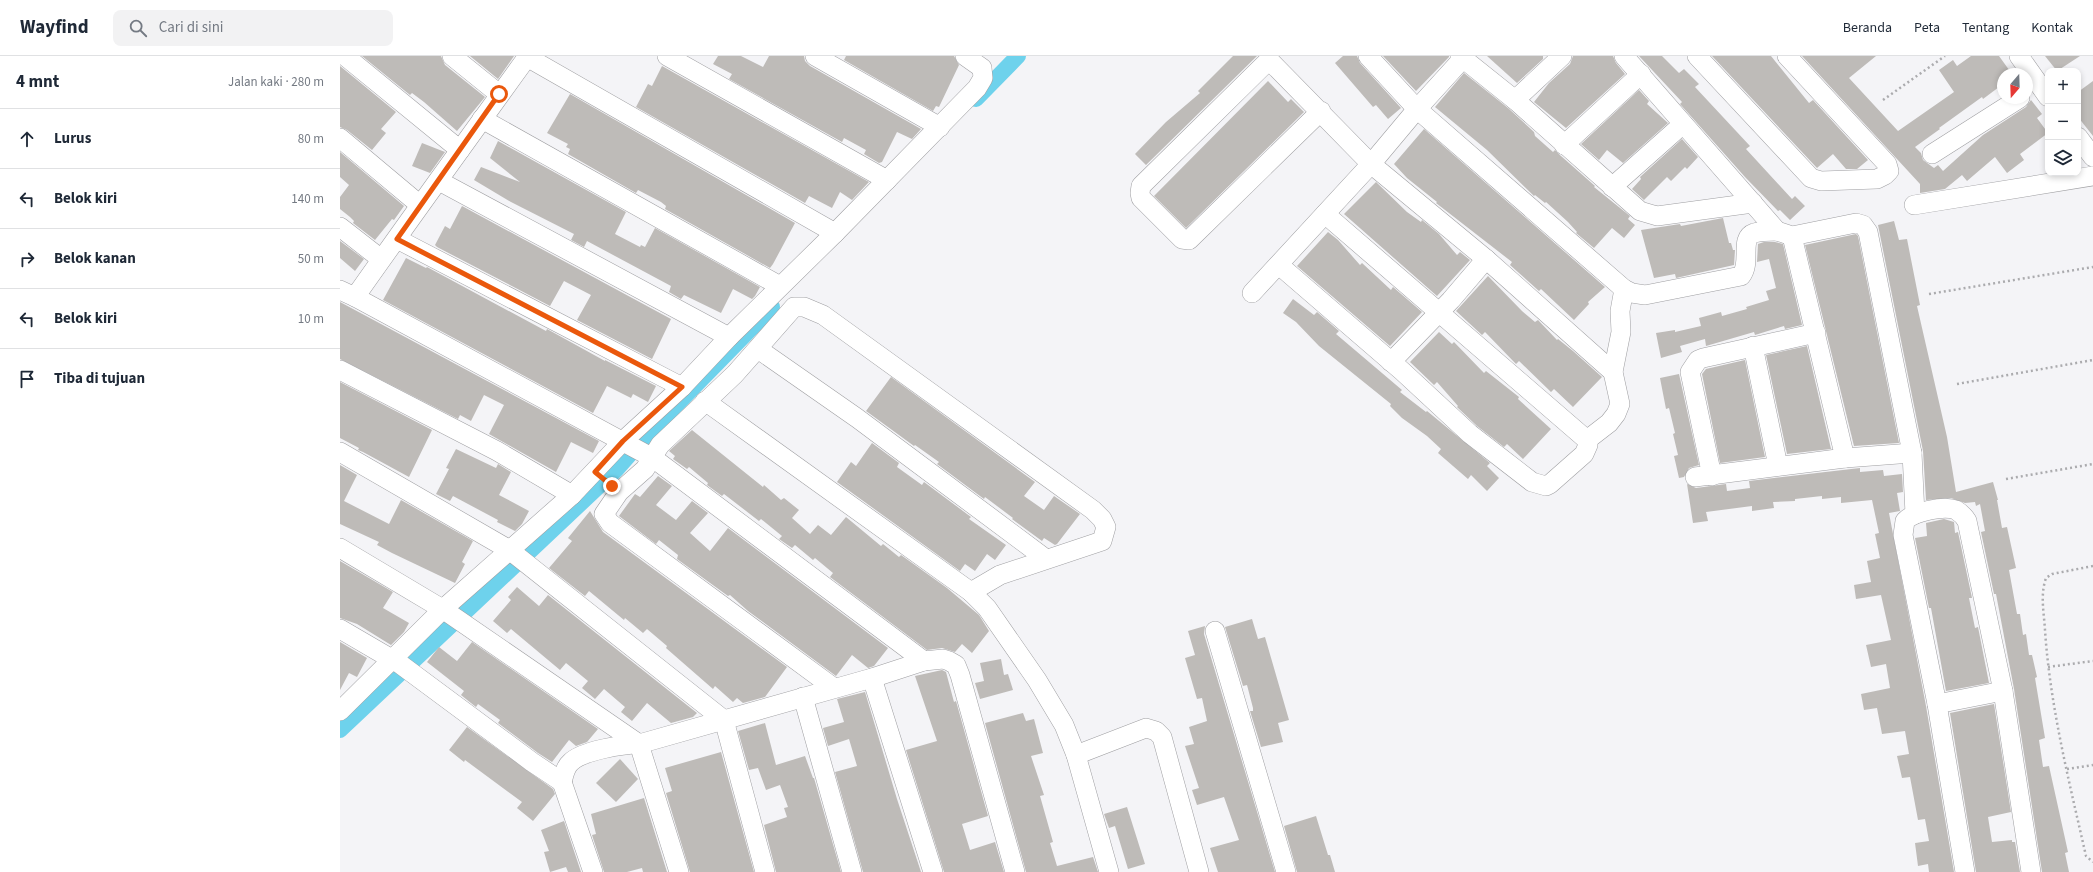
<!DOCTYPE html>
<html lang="id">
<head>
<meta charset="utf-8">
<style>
  :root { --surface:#fff; --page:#f2f2f3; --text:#1f2937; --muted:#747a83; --line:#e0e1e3 }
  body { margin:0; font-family:"Source Sans 3",sans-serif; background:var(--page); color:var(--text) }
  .controls { position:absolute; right:12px; top:12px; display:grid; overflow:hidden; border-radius:8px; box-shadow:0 2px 6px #0003 }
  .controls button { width:36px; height:36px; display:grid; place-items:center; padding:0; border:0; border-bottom:1px solid var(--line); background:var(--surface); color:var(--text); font:20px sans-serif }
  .compass { position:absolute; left:1657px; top:12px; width:36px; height:36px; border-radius:50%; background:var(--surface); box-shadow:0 2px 6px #0003; rotate:199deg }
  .stop { position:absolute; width:12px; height:12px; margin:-9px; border:3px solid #ea580c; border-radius:50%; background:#fff }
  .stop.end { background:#ea580c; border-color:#fff; box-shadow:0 1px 4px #0008 }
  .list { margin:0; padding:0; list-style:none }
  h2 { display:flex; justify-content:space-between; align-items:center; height:52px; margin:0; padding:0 16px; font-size:17px }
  h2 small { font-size:13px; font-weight:400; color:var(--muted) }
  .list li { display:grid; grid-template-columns:26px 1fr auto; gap:12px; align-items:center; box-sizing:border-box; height:60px; padding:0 16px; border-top:1px solid var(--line) }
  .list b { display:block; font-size:15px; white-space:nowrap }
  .list em { font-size:13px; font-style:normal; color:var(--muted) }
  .icon { flex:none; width:22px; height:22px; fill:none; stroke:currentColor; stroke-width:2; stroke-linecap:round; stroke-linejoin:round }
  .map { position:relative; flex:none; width:1753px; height:816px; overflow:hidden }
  header { display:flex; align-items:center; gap:24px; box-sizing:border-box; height:56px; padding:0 20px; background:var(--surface); border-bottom:1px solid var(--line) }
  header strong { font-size:19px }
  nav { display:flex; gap:22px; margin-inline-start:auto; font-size:14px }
  .search { width:280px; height:36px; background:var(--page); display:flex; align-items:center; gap:10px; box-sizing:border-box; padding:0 14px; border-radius:8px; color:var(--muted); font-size:15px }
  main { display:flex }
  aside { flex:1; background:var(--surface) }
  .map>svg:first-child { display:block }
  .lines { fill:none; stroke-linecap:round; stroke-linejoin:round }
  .canal { stroke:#6ed2ec; stroke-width:16 }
  .building { fill:#bebbb8 }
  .minor-casing { stroke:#9f9fa2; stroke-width:20 }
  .path { stroke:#ababae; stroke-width:2.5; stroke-dasharray:2 3; stroke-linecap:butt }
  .minor { stroke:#fff; stroke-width:19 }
  .route { stroke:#ea580c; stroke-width:5 }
</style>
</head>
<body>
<header>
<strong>Wayfind</strong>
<div class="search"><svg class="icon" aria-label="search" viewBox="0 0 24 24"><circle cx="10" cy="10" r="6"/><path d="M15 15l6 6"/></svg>Cari di sini</div>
<nav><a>Beranda</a><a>Peta</a><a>Tentang</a><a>Kontak</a></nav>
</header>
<main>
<aside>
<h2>4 mnt<small>Jalan kaki · 280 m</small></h2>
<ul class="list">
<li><svg class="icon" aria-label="ahead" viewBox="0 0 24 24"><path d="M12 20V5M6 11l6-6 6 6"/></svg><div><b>Lurus</b></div><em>80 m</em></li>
<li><svg class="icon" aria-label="left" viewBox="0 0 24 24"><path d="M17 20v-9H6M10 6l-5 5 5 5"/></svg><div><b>Belok kiri</b></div><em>140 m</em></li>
<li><svg class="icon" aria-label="right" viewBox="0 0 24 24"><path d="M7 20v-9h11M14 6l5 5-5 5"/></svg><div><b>Belok kanan</b></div><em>50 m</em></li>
<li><svg class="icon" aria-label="left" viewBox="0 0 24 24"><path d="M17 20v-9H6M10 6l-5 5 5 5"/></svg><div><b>Belok kiri</b></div><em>10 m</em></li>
<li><svg class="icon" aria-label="arrive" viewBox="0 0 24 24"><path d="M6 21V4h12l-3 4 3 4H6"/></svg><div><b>Tiba di tujuan</b></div></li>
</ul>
</aside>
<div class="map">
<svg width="1753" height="816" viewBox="0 0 1753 816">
  <rect width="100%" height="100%" fill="#f4f4f7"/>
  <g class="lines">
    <g class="canal">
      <polyline points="636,43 678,0"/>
      <polyline points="0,674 276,414 306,380 432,251"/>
    </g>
  </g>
  <g class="building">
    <polygon points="22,0 101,0 105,9 145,41 117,75 84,46 72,37 70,39"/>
    <polygon points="130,0 174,0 158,23"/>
    <polygon points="378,0 401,0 423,11 429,0 464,0 465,5 470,10 581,73 572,83 557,76 542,106 539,107 524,98 526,94 504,82 502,86 389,23 392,18 373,8"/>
    <polygon points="506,0 614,0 619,9 599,51 596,50 593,55 504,4"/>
    <polygon points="893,0 917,0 806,109 795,98 826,66 860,37 858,35"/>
    <polygon points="1003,0 1017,0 1020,7 1061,52 1048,63 1036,49 1033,51 995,7"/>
    <polygon points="1043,0 1109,0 1109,1 1076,35"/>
    <polygon points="1147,0 1203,0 1203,3 1177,27"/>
    <polygon points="1233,0 1273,0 1276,7 1285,18 1226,72 1194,46 1209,27 1230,8"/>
    <polygon points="1299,0 1322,0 1339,17 1344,13 1359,28 1355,31 1410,90 1406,93 1452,143 1455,140 1465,150 1450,164 1440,154 1438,155 1405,121 1340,48 1342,46"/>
    <polygon points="1372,0 1431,0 1469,47 1473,44 1528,104 1517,113 1506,113 1493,98 1477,112"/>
    <polygon points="1462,0 1536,0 1509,22 1558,75 1614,36 1599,14 1613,4 1617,10 1631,0 1659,0 1672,18 1663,18 1663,28 1643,43 1642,41 1599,72 1600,73 1575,91 1581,97 1583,104 1594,112 1598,109 1603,115 1643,79 1686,51 1691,44 1702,58 1697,62 1708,77 1680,98 1684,104 1667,117 1655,101 1627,125 1622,119 1605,133 1580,137 1580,128"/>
    <polygon points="1705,0 1740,0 1717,15"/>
    <polygon points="0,10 56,56 41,73 46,77 32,94 7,74 0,71"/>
    <polygon points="322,10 529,126 528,127 512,144 500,136 492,152 469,140 465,147 296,51 308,28 312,30"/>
    <polygon points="1124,17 1168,52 1194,76 1195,80 1213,96 1215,94 1221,100 1255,130 1254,131 1290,160 1288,163 1295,169 1284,182 1272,172 1254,192 1236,177 1237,176 1228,166 1206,146 1205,147 1195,139 1194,140 1147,94 1095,51"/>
    <polygon points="928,25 948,46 951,43 964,56 846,172 814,140"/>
    <polygon points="1753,25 1753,80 1738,61 1738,36"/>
    <polygon points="1299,34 1309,45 1307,48 1328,67 1283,107 1267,94 1259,104 1241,88"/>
    <polygon points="230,38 455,167 433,208 430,212 325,153 326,150 321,146 298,134 296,137 228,98 230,93 226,91 228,88 207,77"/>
    <polygon points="1084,73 1265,231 1248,246 1249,248 1234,264 1201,233 1199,235 1170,209 1172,206 1096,147 1097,146 1067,122 1054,108"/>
    <polygon points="1342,83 1358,101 1347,113 1345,111 1331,125 1327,121 1304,144 1292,133 1301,123 1300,121"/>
    <polygon points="158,85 286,156 275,178 300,191 301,189 305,191 315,172 420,231 415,240 412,243 393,233 381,257 344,239 341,243 329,236 331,230 247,185 244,191 231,184 234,178 171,146 134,124 141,111 180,126 150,102"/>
    <polygon points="82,87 105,96 90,117 72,110"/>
    <polygon points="0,96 64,150 54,164 52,163 35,184 13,167 14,165 10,161 0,153 0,141 9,129 0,121"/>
    <polygon points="1036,126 1067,156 1081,166 1082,164 1099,178 1117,199 1120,196 1130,204 1097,240 1004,158"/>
    <polygon points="122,150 331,263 312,303 237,264 251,239 224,225 210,250 97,191 95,189 105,170 110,173"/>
    <polygon points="1383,162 1389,187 1391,187 1393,194 1395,194 1394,209 1336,222 1335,218 1314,222 1301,174 1340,168 1341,170"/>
    <polygon points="1554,165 1559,184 1567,183 1580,249 1577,250 1607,381 1616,436 1653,426 1658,444 1657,444 1662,472 1667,471 1676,512 1669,514 1677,558 1680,558 1683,579 1686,578 1689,599 1692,599 1697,621 1695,622 1705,682 1699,684 1703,711 1709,710 1728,796 1725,797 1729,816 1702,816 1674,633 1656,538 1654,538 1641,476 1645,475 1640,448 1636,450 1635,446 1625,447 1611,442 1586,444 1583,395 1538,169"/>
    <polygon points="988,176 998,184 1020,209 1022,207 1051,234 1053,231 1082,256 1050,290 957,210"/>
    <polygon points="1516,178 1518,180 1559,387 1514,390 1465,189"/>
    <polygon points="0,185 24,203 15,215 0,202"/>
    <polygon points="1424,186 1435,186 1443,188 1462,269 1445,273 1444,270 1415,279 1414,276 1366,290 1365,283 1340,290 1342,296 1321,302 1316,277 1335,274 1335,276 1361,270 1359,262 1381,256 1382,260 1407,253 1406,251 1429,244 1426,235 1436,232 1429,203 1417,206 1418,188"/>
    <polygon points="66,202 86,212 87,211 206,275 207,273 265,305 265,304 316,330 308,346 293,338 291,342 267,330 253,357 43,244"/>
    <polygon points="1148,220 1182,255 1195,266 1198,264 1217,284 1218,283 1233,295 1262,321 1233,351 1214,333 1211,336 1179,305 1176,308 1145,276 1142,279 1116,255"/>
    <polygon points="953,243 974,259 977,256 999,275 996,278 1062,334 1060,336 1086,356 1087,355 1150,407 1147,410 1159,422 1147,435 1131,419 1128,423 1098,397 1101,393 1087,380 1062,362 1050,350 1051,348 979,290 956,266 943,257"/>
    <polygon points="0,246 259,385 253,397 231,386 216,416 149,378 164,349 144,339 131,365 120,359 118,363 0,303"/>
    <polygon points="1099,276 1112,288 1114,286 1144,317 1146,315 1179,341 1178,343 1211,373 1183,403 1167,388 1164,391 1137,370 1117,351 1118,350 1097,326 1094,329 1070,306"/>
    <polygon points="1467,290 1491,393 1447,398 1426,299"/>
    <polygon points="1405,304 1425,401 1380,407 1362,318 1366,313"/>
    <polygon points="1339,318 1359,409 1349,412 1344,421 1339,422 1334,400 1338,399 1333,378 1335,377 1329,352 1326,353 1320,322"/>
    <polygon points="551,321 695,426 684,440 704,454 714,440 740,458 717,488 715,489 704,482 702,485 672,463 673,462 645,441 644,443 597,408 599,406 575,389 574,390 526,355"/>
    <polygon points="0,326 92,374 69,421 23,396 18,394 19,392 0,382"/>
    <polygon points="352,374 423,431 424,429 441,444 444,442 459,454 452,462 470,478 478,469 491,479 506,461 541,490 543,488 559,501 561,499 607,532 639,559 649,575 632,597 622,588 615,596 602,592 587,594 490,521 493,517 475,502 473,504 455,489 452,492 439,483 442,480 421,463 419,465 384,438 382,440 367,429 368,427 349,411 347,413 333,403 335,400 329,395"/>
    <polygon points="532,387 559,407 557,411 582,429 584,426 631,461 629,463 666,489 655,504 647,498 635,515 625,508 620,515 497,426 511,406 516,410"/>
    <polygon points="116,393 156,412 158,408 171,416 159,439 189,455 182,468 175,475 157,466 158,464 113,440 110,445 96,438 109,413 106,412"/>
    <polygon points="0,409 17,419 4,445 49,468 61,444 133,485 122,506 125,508 115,527 52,497 37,489 39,486 0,468"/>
    <polygon points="1520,412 1520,416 1543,414 1544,420 1562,418 1563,436 1557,437 1560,455 1549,457 1586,650 1614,816 1589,816 1588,808 1578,810 1575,787 1589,785 1585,763 1578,764 1570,721 1562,722 1557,700 1569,698 1565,675 1542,678 1537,652 1524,654 1521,638 1550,632 1546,608 1531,611 1526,589 1551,584 1541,539 1516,543 1514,529 1531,526 1527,505 1540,502 1535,478 1539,477 1532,444 1501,447 1501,441 1482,443 1482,440 1455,443 1455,445 1433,446 1434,452 1412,455 1412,450 1366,456 1368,465 1353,467 1347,428 1356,432 1386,428 1387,435 1410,432 1409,425"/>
    <polygon points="318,420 332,430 316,449 336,464 352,445 368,457 350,477 370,495 388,472 548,592 534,610 528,612 512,599 496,620 408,555 390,539 388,540 337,503 338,499 319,484 316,488 279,460 295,438 300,441"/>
    <polygon points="250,455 263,476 447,611 425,641 403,647 397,642 393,646 375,630 373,633 342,606 326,592 327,590 307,573 303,577 285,562 284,564 249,535 245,540 209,512 232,485 228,482"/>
    <polygon points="1604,463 1614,466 1615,477 1618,476 1632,542 1629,542 1635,572 1638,571 1649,627 1606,635 1591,552 1589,552 1575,482 1587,480 1586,467"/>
    <polygon points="0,505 53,536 43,552 69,567 64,576 51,589 17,568 0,562"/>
    <polygon points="177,531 199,550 208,539 357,657 353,661 331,667 307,647 292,665 281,656 285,651 264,633 255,643 242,632 248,625 226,607 220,614 171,573 167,577 153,565 171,544 168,541"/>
    <polygon points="912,563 918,583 925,581 949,664 938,667 943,686 921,691 910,655 913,655 913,652 907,629 903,630 885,571"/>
    <polygon points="865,570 864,578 935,816 878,816 870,792 899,784 884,741 857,749 852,734 859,732 845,690 854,688 849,671 867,665 862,642 857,643 845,602 855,599 848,575"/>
    <polygon points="0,586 27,602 17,621 9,617 0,634"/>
    <polygon points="132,586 258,673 247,686 236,690 229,684 212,706 198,697 158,667 160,664 138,648 136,651 121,639 124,635 87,606 99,591 117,605"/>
    <polygon points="661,603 664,619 668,618 673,634 640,643 635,627 644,625 640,607"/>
    <polygon points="602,614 606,616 614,646 616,645 648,760 622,768 630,794 655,786 664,816 604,816 566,694 597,685 575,620"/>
    <polygon points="525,636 557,743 581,816 523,816 495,716 517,710 509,683 488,690 483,672 504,666 497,643"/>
    <polygon points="1654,648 1671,756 1648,761 1652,786 1672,784 1672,786 1675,786 1680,816 1636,816 1610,657"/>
    <polygon points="683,657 686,665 694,663 703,697 691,700 704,739 700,740 713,786 710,787 717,810 753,801 758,816 686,816 645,667"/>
    <polygon points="425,667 436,709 465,700 473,722 474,722 501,816 436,816 424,769 447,761 444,752 448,751 440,729 426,734 418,712 409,714 398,675"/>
    <polygon points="127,671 213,733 215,738 193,765 177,752 182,746 125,704 124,706 109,694"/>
    <polygon points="381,696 414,816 350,816 326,737 332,735 325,712"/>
    <polygon points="280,703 298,723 276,746 256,727"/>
    <polygon points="304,742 327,816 303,816 302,812 287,816 264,816 252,779 256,778 251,758"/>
    <polygon points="787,751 805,808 788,813 775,770 769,772 764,758"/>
    <polygon points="976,760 988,799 990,799 995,816 957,816 944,770"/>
    <polygon points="224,765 241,816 228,816 226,811 210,816 204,796 209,795 201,774"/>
  </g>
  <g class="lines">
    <g class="minor-casing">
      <g id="minor">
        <polyline points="5,0 120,94"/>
        <polyline points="112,0 159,38"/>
        <polyline points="327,0 547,124"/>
        <polyline points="475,0 600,71"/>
        <path d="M1028,0L1077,53L1284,233L1292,237L1305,239L1401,220C1412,207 1399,182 1414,177C1421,175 1430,175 1437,175"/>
        <polyline points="1120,0 1175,44 1300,155 1317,160 1413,147"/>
        <polyline points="1284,0 1437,175 1452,180 1516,167 1523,169 1528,176 1572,397 1575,458"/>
        <polyline points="1357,0 1471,122 1481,125 1537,123 1545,119 1549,115 1547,108 1447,0"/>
        <polyline points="1679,0 1708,41"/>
        <polyline points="187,1 495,177"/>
        <polyline points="1175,44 1222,0"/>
        <polyline points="981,55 849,184 842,183 801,142 800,137 801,130 929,4 1031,108 1146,203 1273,316"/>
        <polyline points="142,63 440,230"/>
        <polyline points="1738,81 1753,101"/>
        <polyline points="0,82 80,149"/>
        <polyline points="1224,89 1301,18"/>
        <polyline points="1592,98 1680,42"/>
        <polyline points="99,125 389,281"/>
        <polyline points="1272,131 1343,68"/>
        <polyline points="1574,149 1753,120"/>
        <polyline points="0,171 41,203"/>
        <polyline points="1452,180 1505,402"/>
        <polyline points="57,183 342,331"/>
        <polyline points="939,209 1062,315 1130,378 1192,426 1206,430 1210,428 1244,398 1248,389 1247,384 985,158"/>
        <path d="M0,234L15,241C72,160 130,80 188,0"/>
        <polyline points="912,237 1031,108 1077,53 1125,0"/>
        <polyline points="15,241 313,402 584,605"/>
        <polyline points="1413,290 1438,410"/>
        <polyline points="418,293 517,362 706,503"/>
        <polyline points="1051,306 1111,244 1146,203"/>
        <polyline points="0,314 157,395 232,439"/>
        <polyline points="365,345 631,536 647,552 697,624 724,669 736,699 769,816"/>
        <polyline points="1247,384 1269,367 1276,358 1280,348 1273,316 1281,276 1280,255 1284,233"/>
        <polyline points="0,396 168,493 384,664 425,816"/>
        <polyline points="1372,420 1350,316 1358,304 1363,302 1476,277"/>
        <polyline points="1355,421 1505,402 1572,397"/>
        <polyline points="0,492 104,554 299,688 339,816"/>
        <path d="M0,573L60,608L192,706L222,726C224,719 225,711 231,706C242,695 283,688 299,688L532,622L584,605L603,603L609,605L616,609L620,619L675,816"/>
        <polyline points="875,575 946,816"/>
        <polyline points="532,622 593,816"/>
        <polyline points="494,632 270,467 264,458 279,436 305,413 320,389 395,318 454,251 464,251 483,259 753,454 762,463 766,471 762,485 660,519 631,536"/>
        <polyline points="463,641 512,816"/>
        <polyline points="1597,648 1663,635"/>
        <polyline points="0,655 103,553 232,439 283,385 342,331 389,281 495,177 637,32 643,22 642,12 625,0"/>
        <polyline points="736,699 806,672 816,675 822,681 859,816"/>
        <polyline points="222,726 253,816"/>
        <path d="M1625,816L1597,648L1563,479L1565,465C1573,456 1604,449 1616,454C1621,457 1624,460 1627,465L1663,635L1691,816"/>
      </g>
    </g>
    <g class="path">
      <polyline points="1543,44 1605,0"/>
      <polyline points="1589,238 1753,211"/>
      <polyline points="1617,328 1753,304"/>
      <polyline points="1666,423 1753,408"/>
      <path d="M1753,510L1712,518L1706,522C1700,539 1704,557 1705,574C1710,650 1729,725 1746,800L1753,806"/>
      <polyline points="1708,611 1753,605"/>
      <polyline points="1727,713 1753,709"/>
    </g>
    <use href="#minor" class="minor"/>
  </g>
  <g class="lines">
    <polyline class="route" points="159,38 57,183 342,331 283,385 255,416 272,430"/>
  </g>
</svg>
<div class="controls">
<button>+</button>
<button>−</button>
<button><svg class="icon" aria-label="layers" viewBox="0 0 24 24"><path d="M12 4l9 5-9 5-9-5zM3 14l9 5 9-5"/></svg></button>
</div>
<svg class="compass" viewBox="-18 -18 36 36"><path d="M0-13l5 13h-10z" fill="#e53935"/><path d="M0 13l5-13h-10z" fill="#747a83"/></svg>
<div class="stop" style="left:159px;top:38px"></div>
<div class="stop end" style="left:272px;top:430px"></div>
</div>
</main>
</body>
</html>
